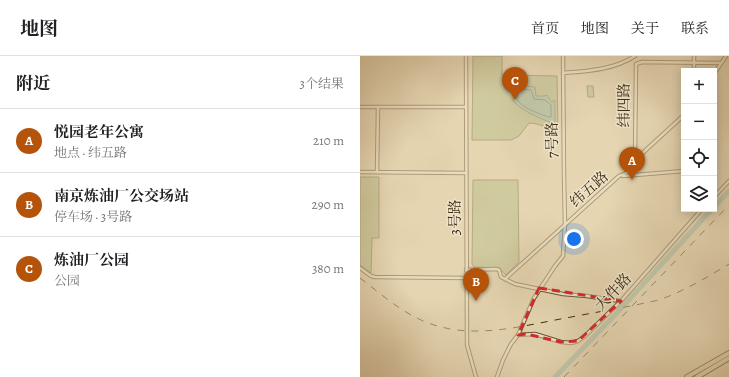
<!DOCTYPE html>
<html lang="zh">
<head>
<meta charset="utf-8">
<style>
  :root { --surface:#fff; --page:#f2f2f2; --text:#202124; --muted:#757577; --line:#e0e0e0; --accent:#b45309 }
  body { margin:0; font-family:Alegreya,"Noto Serif SC",serif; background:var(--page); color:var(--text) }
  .controls { position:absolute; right:12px; top:12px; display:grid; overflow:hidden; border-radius:0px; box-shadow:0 2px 10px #0003 }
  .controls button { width:36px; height:36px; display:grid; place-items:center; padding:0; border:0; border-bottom:1px solid var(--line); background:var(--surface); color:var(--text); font:20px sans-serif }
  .you { position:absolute; left:214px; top:183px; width:14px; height:14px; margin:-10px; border:3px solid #fff; border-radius:50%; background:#1a73e8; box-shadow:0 0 0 6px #1a73e833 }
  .badge { display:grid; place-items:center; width:26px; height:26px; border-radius:50%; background:var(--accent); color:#fff; font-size:13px; font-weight:700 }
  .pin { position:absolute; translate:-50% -33px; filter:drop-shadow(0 1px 2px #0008) }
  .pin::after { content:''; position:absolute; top:21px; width:14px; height:12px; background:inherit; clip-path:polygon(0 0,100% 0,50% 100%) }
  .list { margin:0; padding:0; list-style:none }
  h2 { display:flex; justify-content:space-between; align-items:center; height:52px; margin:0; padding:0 16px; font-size:17px }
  h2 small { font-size:13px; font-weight:400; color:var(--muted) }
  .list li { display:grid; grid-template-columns:26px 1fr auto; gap:12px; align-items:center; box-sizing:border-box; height:64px; padding:0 16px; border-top:1px solid var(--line) }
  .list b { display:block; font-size:15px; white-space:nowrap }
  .list p { margin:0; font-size:13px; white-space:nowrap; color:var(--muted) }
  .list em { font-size:13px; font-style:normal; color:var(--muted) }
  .icon { flex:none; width:22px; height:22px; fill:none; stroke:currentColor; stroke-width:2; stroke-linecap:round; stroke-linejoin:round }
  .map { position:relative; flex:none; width:369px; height:321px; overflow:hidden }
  header { display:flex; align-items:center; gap:24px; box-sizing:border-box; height:56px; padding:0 20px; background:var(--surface); border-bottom:1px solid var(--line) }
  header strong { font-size:19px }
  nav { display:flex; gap:22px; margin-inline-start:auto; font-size:14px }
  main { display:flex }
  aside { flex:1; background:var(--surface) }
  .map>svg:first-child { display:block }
  .green { fill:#b7bd8a; stroke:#7b744c }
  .water { fill:#97baa7; stroke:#74816a }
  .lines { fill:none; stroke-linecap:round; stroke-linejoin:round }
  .shore { stroke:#6b735b; stroke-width:1 }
  .river { stroke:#97baa7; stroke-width:5 }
  .street-casing { stroke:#685638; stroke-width:4.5 }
  .primary-casing { stroke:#3f2c0f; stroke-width:6 }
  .street { stroke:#eee4cc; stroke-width:2.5 }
  .primary { stroke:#e5d6b1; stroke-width:4 }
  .rail { stroke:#3f2c0f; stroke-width:1; stroke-dasharray:7 7; stroke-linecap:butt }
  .marked { fill:none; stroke:#d62828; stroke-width:3; stroke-dasharray:8 5; stroke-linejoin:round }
  .labels { text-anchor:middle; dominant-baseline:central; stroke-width:3; stroke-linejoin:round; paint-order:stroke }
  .street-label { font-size:15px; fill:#3f2c0f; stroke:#eee4cc }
</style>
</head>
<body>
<header>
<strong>地图</strong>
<nav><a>首页</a><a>地图</a><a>关于</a><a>联系</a></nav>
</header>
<main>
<aside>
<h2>附近<small>3个结果</small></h2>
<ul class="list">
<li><span class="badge">A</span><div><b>悦园老年公寓</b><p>地点 · 纬五路</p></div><em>210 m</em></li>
<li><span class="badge">B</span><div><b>南京炼油厂公交场站</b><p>停车场 · 3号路</p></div><em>290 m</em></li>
<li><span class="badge">C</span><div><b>炼油厂公园</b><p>公园</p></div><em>380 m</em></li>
</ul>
</aside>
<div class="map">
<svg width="369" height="321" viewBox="0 0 369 321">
  <rect width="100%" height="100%" fill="#e5d6b1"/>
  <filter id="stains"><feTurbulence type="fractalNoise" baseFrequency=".005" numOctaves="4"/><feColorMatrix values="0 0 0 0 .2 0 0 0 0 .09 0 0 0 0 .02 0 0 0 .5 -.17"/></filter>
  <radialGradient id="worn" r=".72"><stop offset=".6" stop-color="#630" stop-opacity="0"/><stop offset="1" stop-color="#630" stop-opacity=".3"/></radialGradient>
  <g class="green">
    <path d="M113,0H142V19L197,20L198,74C188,73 179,67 169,67L159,80L151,84H112Z"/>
    <polygon points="227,30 233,30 234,41 228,41"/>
    <polygon points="0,121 19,121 19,182 12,182 11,217 0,209"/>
    <polygon points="113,124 158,124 159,206 146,219 139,212 115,212 112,208"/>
  </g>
  <path class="water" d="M156,29L175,31L176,40H184L187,39L190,44L192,46L195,44V67H192C177,61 164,56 153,45V36Z"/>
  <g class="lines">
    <path class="shore" d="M160,33L171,34L174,43L185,44L191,49V61H189C180,58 161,52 157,43C157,42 157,37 157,36Z"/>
    <g class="river">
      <polyline points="354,151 369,135"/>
      <polyline points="195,321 255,259 352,153"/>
    </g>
    <g class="street-casing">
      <g id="street">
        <polyline points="106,0 107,289 116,321"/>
        <polyline points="334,15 334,0"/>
        <path d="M203,17C228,15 253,14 275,0"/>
        <polyline points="354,18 366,0"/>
        <polyline points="0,51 106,51"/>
        <polyline points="275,103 276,8 282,6 361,7"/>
        <polyline points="0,116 106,117"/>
        <polyline points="17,116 18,51"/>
        <polyline points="263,120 324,115"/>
        <polyline points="354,141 369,125"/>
        <polyline points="0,212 11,220 15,221 106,222"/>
        <polyline points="106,214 136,213 139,214 141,221 155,228 203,238 227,240 260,245"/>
        <path d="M145,223L259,120C269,116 274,115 275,104L324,59"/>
        <polyline points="158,279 175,278 201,286 211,287 218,285 225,280 261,245 342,153"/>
        <polyline points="137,321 143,304 151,288 158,279 174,242 195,210 203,200 205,168 204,120 203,0"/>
      </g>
    </g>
    <g class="primary-casing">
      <g id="primary">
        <polyline points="327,321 369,297"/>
        <polyline points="337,321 369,302"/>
      </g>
    </g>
    <use href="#street" class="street"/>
    <use href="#primary" class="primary"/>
    <g class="rail">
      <path d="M0,222C21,238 42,257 68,267C114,284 161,270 206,262C237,256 268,251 299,244C324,235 346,222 369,208"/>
      <polyline points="204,321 369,149"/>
    </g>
  </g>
  <path d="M0 0H369V321H0ZM179,232L261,245L218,285L201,286L166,278L158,279Z" fill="#e5d6b1" fill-opacity=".55" fill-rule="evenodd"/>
  <path class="marked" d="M179,232L261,245L218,285L201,286L166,278L158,279Z"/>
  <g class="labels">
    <g class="street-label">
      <text transform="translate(264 49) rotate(-90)">纬四路</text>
      <text transform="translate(192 84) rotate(-91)">7号路</text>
      <text transform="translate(229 133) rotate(-42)">纬五路</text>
      <text transform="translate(95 161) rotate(-90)">3号路</text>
      <text transform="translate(253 236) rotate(-46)">大件路</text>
    </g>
  </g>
  <rect width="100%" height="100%" filter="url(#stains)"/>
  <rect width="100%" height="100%" fill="url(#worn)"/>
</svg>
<div class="controls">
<button>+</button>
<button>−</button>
<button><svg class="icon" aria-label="locate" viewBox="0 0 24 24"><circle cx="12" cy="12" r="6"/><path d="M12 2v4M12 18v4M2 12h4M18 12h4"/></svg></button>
<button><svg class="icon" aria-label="layers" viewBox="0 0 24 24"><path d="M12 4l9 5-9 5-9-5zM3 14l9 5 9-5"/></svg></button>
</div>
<div class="you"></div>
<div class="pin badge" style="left:272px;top:124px">A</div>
<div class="pin badge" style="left:116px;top:245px">B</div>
<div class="pin badge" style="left:155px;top:44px">C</div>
</div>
</main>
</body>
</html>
